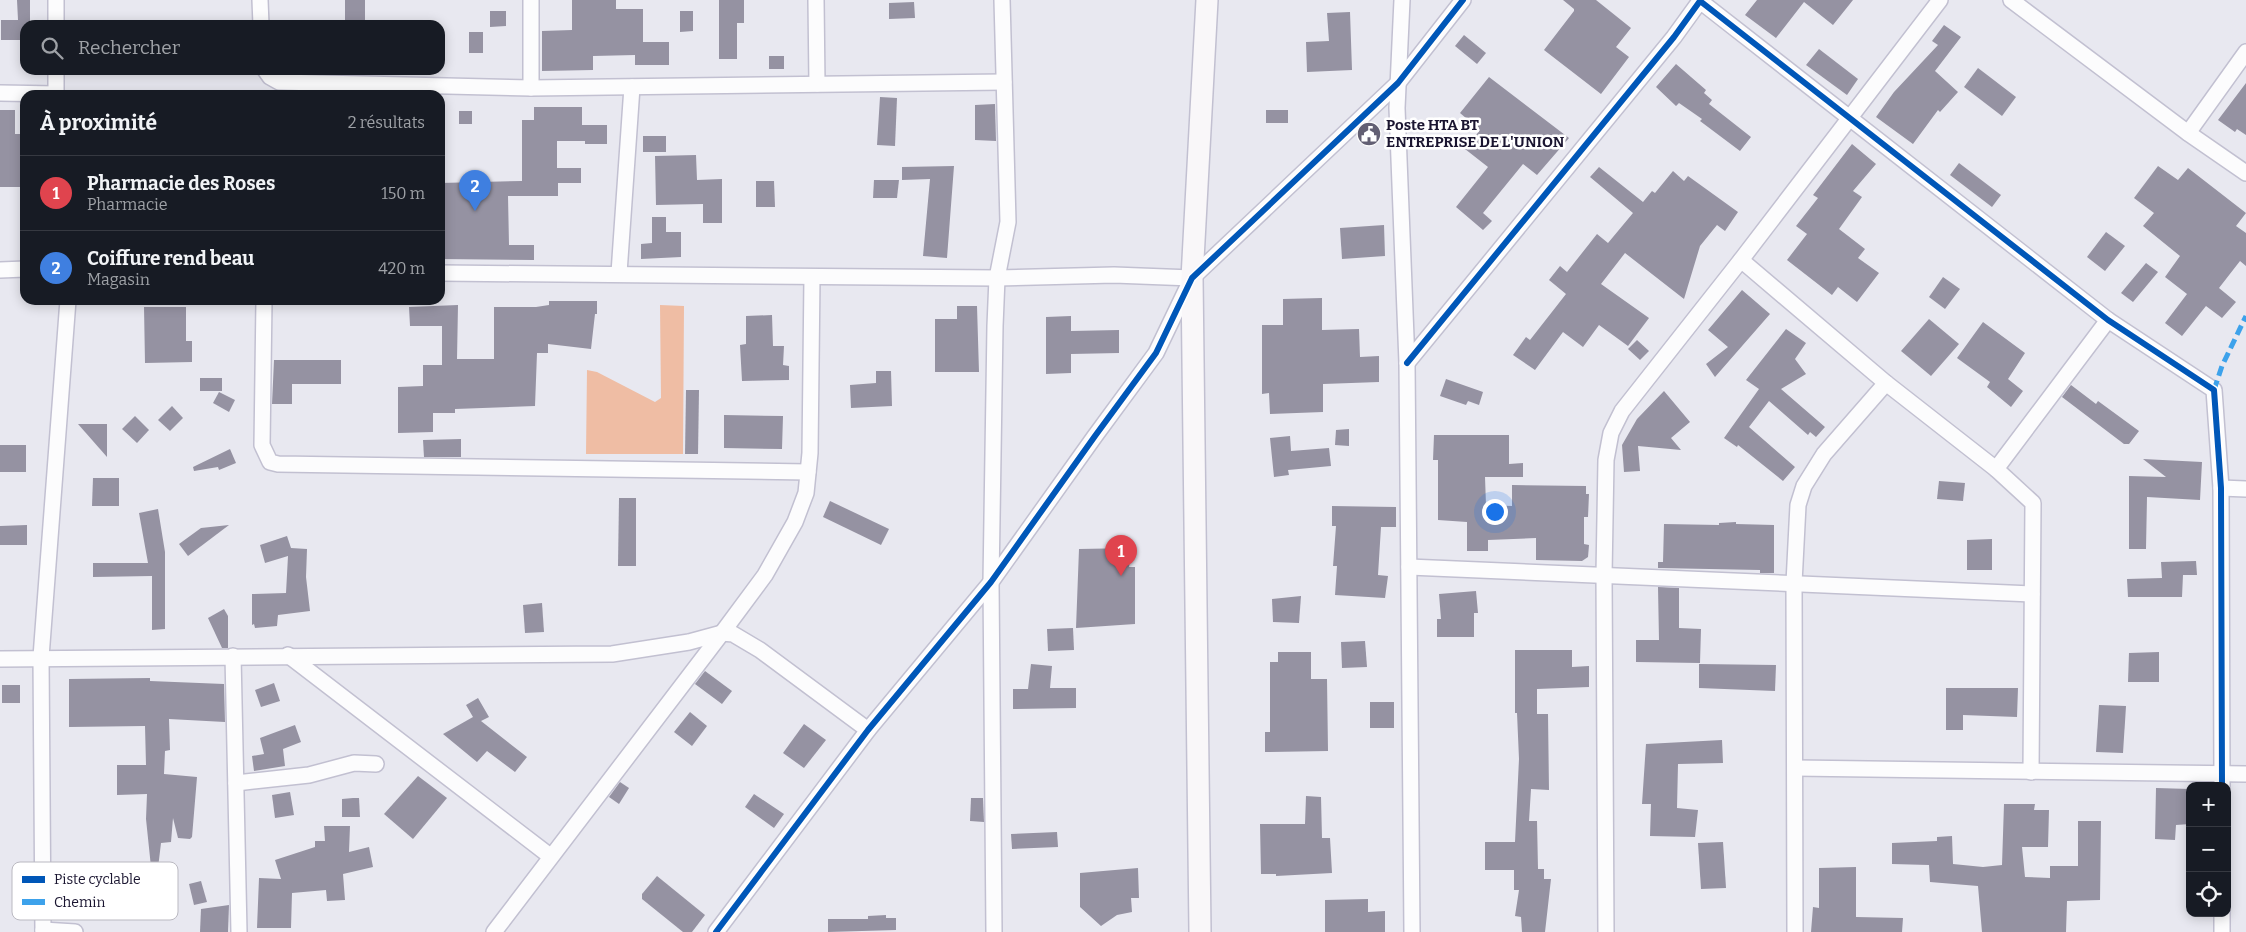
<!DOCTYPE html>
<html lang="fr">
<head>
<meta charset="utf-8">
<style>
  :root { --surface:#171b24; --page:#20242c; --text:#f1f3f6; --muted:#9ea1a6; --line:#363941; --accent:#b1b0bb }
  body { margin:0; font-family:Bitter,serif; background:var(--page); color:var(--text) }
  .controls { position:absolute; right:15px; bottom:15px; display:grid; overflow:hidden; border-radius:10px; box-shadow:0 2px 12px #0003 }
  .controls button { width:45px; height:45px; display:grid; place-items:center; padding:0; border:0; border-bottom:1px solid var(--line); background:var(--surface); color:var(--text); font:25px sans-serif }
  .you { position:absolute; left:1494px; top:511px; width:18px; height:18px; margin:-12px; border:4px solid #fff; border-radius:50%; background:#1a73e8; box-shadow:0 0 0 8px #1a73e833 }
  .badge { display:grid; place-items:center; width:32px; height:32px; border-radius:50%; background:var(--accent); color:#fff; font-size:16px; font-weight:700 }
  .pin { position:absolute; translate:-50% -41px; filter:drop-shadow(0 1px 2px #0008) }
  .pin::after { content:''; position:absolute; top:26px; width:18px; height:15px; background:inherit; clip-path:polygon(0 0,100% 0,50% 100%) }
  .list { margin:0; padding:0; list-style:none }
  h2 { display:flex; justify-content:space-between; align-items:center; height:65px; margin:0; padding:0 20px; font-size:21px }
  h2 small { font-size:16px; font-weight:400; color:var(--muted) }
  .list li { display:grid; grid-template-columns:32px 1fr auto; gap:15px; align-items:center; box-sizing:border-box; height:75px; padding:0 20px; border-top:1px solid var(--line) }
  .list b { display:block; font-size:19px; white-space:nowrap }
  .list p { margin:0; font-size:16px; white-space:nowrap; color:var(--muted) }
  .list em { font-size:16px; font-style:normal; color:var(--muted) }
  .icon { flex:none; width:28px; height:28px; fill:none; stroke:currentColor; stroke-width:2; stroke-linecap:round; stroke-linejoin:round }
  .map { position:relative; flex:none; width:2246px; height:932px; overflow:hidden }
  .search { position:absolute; background:var(--surface); box-shadow:0 2px 12px #0003; left:20px; top:20px; width:425px; height:55px; display:flex; align-items:center; gap:12px; box-sizing:border-box; padding:0 18px; border-radius:15px; color:var(--muted); font-size:19px }
  .panel { position:absolute; background:var(--surface); box-shadow:0 2px 12px #0003; left:20px; top:90px; width:425px; height:215px; border-radius:15px }
  .map>svg:first-child { display:block }
  .green { fill:#efbda4 }
  .building { fill:#9592a2 }
  .lines { fill:none; stroke-linecap:round; stroke-linejoin:round }
  .street-casing { stroke:#c2c0d1; stroke-width:18 }
  .secondary-casing { stroke:#c2c0d1; stroke-width:24 }
  .street { stroke:#fcfcfd; stroke-width:15 }
  .secondary { stroke:#f9f7f9; stroke-width:21 }
  .quiet { stroke:#3da2eb; stroke-width:5; stroke-dasharray:10 5; stroke-linecap:butt }
  .cycleway-casing { stroke:#fff; stroke-width:9 }
  .cycleway { stroke:#0057b8; stroke-width:6 }
  .labels { text-anchor:middle; dominant-baseline:central; stroke-width:5; stroke-linejoin:round; paint-order:stroke }
  .poi-label { font-size:15px; font-weight:bold; fill:#1a1530; stroke:#fff; text-anchor:start }
  .key { fill:#fff; stroke:#bab9c1; stroke-width:1 }
  .key-label { font-size:14px; fill:#1a1530 }
</style>
</head>
<body>
<div class="map">
<svg width="2246" height="932" viewBox="0 0 2246 932">
  <rect width="100%" height="100%" fill="#e8e8f0"/>
  <polygon class="green" points="660,305 684,306 683,454 586,454 587,370 597,372 655,402 661,398"/>
  <g class="building">
    <polygon points="17,0 30,0 30,25 25,25 25,40 1,40 1,20 18,20"/>
    <rect x="345" y="0" width="20" height="25"/>
    <polygon points="572,0 616,0 616,9 643,9 643,42 669,42 669,65 635,65 635,55 593,56 593,70 542,71 542,31 572,30"/>
    <polygon points="719,0 744,0 744,23 737,23 737,59 719,59"/>
    <polygon points="1563,0 1596,0 1631,28 1616,47 1629,57 1601,94 1544,50 1574,11 1574,9"/>
    <polygon points="1757,0 1853,0 1833,25 1804,2 1776,38 1745,15"/>
    <polygon points="914,2 915,18 889,19 889,3"/>
    <polygon points="490,11 506,11 506,26 490,27"/>
    <polygon points="680,11 693,11 693,31 680,32"/>
    <polygon points="1350,12 1352,70 1307,72 1306,42 1329,41 1327,13"/>
    <polygon points="1944,25 1961,37 1935,71 1958,92 1940,112 1938,110 1913,144 1876,117 1894,92 1938,45 1932,41"/>
    <rect x="469" y="32" width="14" height="21"/>
    <polygon points="1464,35 1486,53 1477,64 1455,46"/>
    <polygon points="1819,49 1858,79 1847,95 1806,65"/>
    <rect x="769" y="56" width="15" height="13"/>
    <polygon points="1676,64 1706,90 1704,93 1712,100 1709,104 1751,137 1740,151 1700,121 1702,119 1679,103 1676,106 1656,87"/>
    <polygon points="1978,68 2016,97 2002,116 1964,87"/>
    <polygon points="1489,77 1569,138 1537,175 1523,164 1483,213 1492,221 1483,230 1456,207 1488,167 1465,149 1480,130 1460,113"/>
    <polygon points="2246,83 2246,135 2237,129 2235,132 2218,120"/>
    <polygon points="880,97 897,98 895,146 877,145"/>
    <polygon points="995,104 996,141 975,140 975,105"/>
    <polygon points="534,107 582,107 582,125 607,125 607,144 585,144 585,141 557,141 557,168 581,168 581,183 558,183 558,196 508,196 509,245 534,245 534,260 440,259 440,183 522,181 522,120 534,120"/>
    <polygon points="0,110 15,110 15,134 25,134 25,187 0,187"/>
    <rect x="1266" y="110" width="22" height="13"/>
    <rect x="459" y="111" width="13" height="13"/>
    <rect x="643" y="136" width="23" height="16"/>
    <polygon points="1852,144 1876,164 1853,191 1862,197 1839,229 1865,249 1858,258 1879,273 1857,302 1838,287 1832,295 1787,260 1807,234 1796,226 1818,198 1813,195"/>
    <polygon points="696,155 697,180 722,179 722,223 703,223 703,204 656,205 655,156"/>
    <polygon points="1959,163 2001,195 1992,207 1950,175"/>
    <polygon points="954,166 947,258 923,256 930,179 902,180 902,167"/>
    <polygon points="2158,166 2178,180 2188,168 2246,213 2236,226 2246,233 2246,266 2240,261 2219,288 2236,302 2222,318 2206,306 2182,336 2165,323 2187,294 2165,277 2180,256 2143,226 2154,213 2134,198"/>
    <polygon points="1599,167 1643,202 1652,191 1655,193 1673,171 1684,181 1688,176 1738,212 1725,231 1717,225 1700,246 1684,299 1625,253 1601,284 1649,318 1628,346 1599,325 1583,347 1563,332 1535,370 1513,355 1526,337 1530,340 1566,294 1549,280 1560,266 1567,272 1597,234 1608,243 1633,213 1590,177"/>
    <polygon points="874,180 899,180 897,198 873,198"/>
    <polygon points="756,181 774,181 775,207 756,207"/>
    <polygon points="652,217 666,217 666,232 681,232 681,257 641,259 641,244 652,243"/>
    <polygon points="1384,225 1385,256 1342,259 1340,228"/>
    <polygon points="2106,232 2125,246 2105,271 2087,257"/>
    <polygon points="2146,263 2158,272 2133,302 2121,293"/>
    <polygon points="1943,277 1960,289 1945,309 1929,297"/>
    <polygon points="1742,290 1770,314 1715,377 1706,364 1728,347 1708,330"/>
    <polygon points="1322,298 1322,330 1359,329 1360,357 1379,356 1379,382 1323,384 1323,412 1270,414 1269,393 1262,394 1262,325 1283,325 1283,299"/>
    <polygon points="549,301 597,301 597,314 595,314 591,349 548,344 548,353 537,353 535,406 455,409 455,413 433,413 433,432 398,433 398,387 423,386 423,365 442,365 442,326 410,326 409,307 458,305 457,359 494,359 494,307 536,307 549,305"/>
    <polygon points="957,306 977,306 979,372 935,372 935,319 957,319"/>
    <polygon points="144,307 186,307 186,341 192,341 192,362 145,363"/>
    <polygon points="772,315 773,346 784,346 783,365 789,366 789,380 742,381 740,345 746,344 746,316"/>
    <polygon points="1071,316 1071,331 1119,330 1119,353 1071,354 1071,373 1046,374 1046,317"/>
    <polygon points="1929,319 1959,344 1931,376 1901,351"/>
    <polygon points="1983,322 2025,353 2008,379 2023,391 2011,407 1987,387 1990,382 1957,358"/>
    <polygon points="1786,329 1806,343 1795,359 1806,374 1781,389 1825,427 1816,437 1810,432 1808,435 1769,401 1749,427 1795,467 1783,481 1738,445 1737,447 1724,438 1759,389 1746,380"/>
    <polygon points="1637,340 1649,351 1640,360 1628,349"/>
    <polygon points="274,360 341,360 341,384 292,384 292,404 272,404"/>
    <polygon points="876,371 891,371 892,406 851,408 850,385 876,383"/>
    <rect x="200" y="378" width="22" height="13"/>
    <polygon points="1446,379 1483,392 1479,405 1468,401 1466,405 1440,396"/>
    <polygon points="2071,385 2096,404 2098,401 2139,431 2129,444 2124,444 2062,397"/>
    <polygon points="686,390 699,390 698,454 685,454"/>
    <polygon points="1664,391 1690,422 1671,438 1681,450 1638,446 1640,471 1624,472 1622,445 1637,419"/>
    <polygon points="219,392 235,400 229,412 213,403"/>
    <polygon points="172,406 183,418 170,431 158,420"/>
    <polygon points="724,415 783,416 782,449 724,448"/>
    <polygon points="135,416 149,430 137,443 122,429"/>
    <polygon points="78,424 107,424 107,457"/>
    <polygon points="1349,429 1349,446 1335,445 1336,430"/>
    <polygon points="1434,435 1509,435 1509,464 1523,463 1523,477 1485,477 1486,505 1512,506 1512,485 1586,486 1586,494 1589,494 1588,517 1584,517 1584,544 1589,545 1588,557 1582,561 1536,560 1536,538 1488,540 1488,551 1467,551 1467,522 1438,520 1438,460 1433,460"/>
    <polygon points="1290,436 1291,451 1329,448 1331,466 1288,470 1289,475 1274,477 1270,438"/>
    <polygon points="461,439 461,457 424,457 423,440"/>
    <rect x="0" y="445" width="26" height="27"/>
    <polygon points="230,449 236,463 219,470 218,467 194,471 193,467"/>
    <polygon points="2143,459 2202,462 2200,500 2147,497 2146,549 2129,549 2129,476 2166,477"/>
    <polygon points="93,478 119,478 119,506 92,506"/>
    <polygon points="1939,481 1965,483 1963,501 1937,499"/>
    <polygon points="619,498 636,498 636,566 618,566"/>
    <polygon points="830,501 889,529 881,545 823,517"/>
    <polygon points="1332,506 1396,507 1396,527 1381,527 1378,575 1388,576 1385,598 1335,595 1337,566 1333,566 1336,526 1332,526"/>
    <polygon points="158,509 165,552 165,629 152,630 152,576 93,577 93,563 148,563 139,513"/>
    <polygon points="1736,522 1736,524 1774,525 1774,573 1760,573 1760,570 1658,568 1658,562 1663,562 1664,524 1719,525 1719,523"/>
    <polygon points="27,525 27,545 0,545 0,526"/>
    <polygon points="229,525 188,556 179,544 201,528"/>
    <polygon points="287,536 291,548 307,549 306,577 310,611 278,615 277,626 255,628 254,624 252,625 252,594 286,593 288,556 265,563 260,545"/>
    <polygon points="1992,539 1992,570 1967,570 1967,540"/>
    <polygon points="1132,548 1129,567 1135,567 1135,624 1076,628 1079,549"/>
    <polygon points="2196,561 2197,575 2183,575 2182,597 2128,597 2127,579 2162,578 2161,562"/>
    <polygon points="1658,587 1679,588 1679,628 1701,629 1700,663 1636,662 1636,640 1659,640"/>
    <polygon points="1476,591 1478,613 1474,613 1474,637 1437,637 1437,619 1441,619 1439,594"/>
    <polygon points="1301,596 1299,623 1273,622 1272,599"/>
    <polygon points="542,603 544,632 525,633 523,605"/>
    <polygon points="224,609 228,616 228,648 222,648 208,618"/>
    <polygon points="1073,628 1074,650 1048,651 1047,629"/>
    <polygon points="1365,641 1367,667 1342,668 1341,642"/>
    <polygon points="1515,650 1572,650 1572,667 1589,666 1589,687 1537,689 1537,714 1548,714 1549,790 1531,789 1529,821 1537,821 1538,869 1544,869 1544,879 1551,879 1545,932 1522,932 1521,917 1515,916 1519,890 1514,890 1514,870 1485,870 1485,842 1515,842 1519,759 1517,713 1515,713"/>
    <polygon points="1278,652 1311,652 1311,679 1327,679 1328,751 1265,752 1265,732 1270,732 1270,662 1278,662"/>
    <polygon points="2159,652 2159,682 2128,682 2129,653"/>
    <polygon points="1031,664 1052,666 1050,688 1076,688 1076,708 1013,709 1013,689 1028,689"/>
    <polygon points="1699,664 1776,665 1775,691 1699,688"/>
    <polygon points="705,671 732,691 722,704 695,684"/>
    <polygon points="150,678 150,681 224,684 225,722 169,719 170,750 165,751 164,774 197,777 192,837 190,839 178,838 173,818 171,842 161,843 158,868 170,869 168,897 147,896 149,867 151,867 146,819 147,794 117,795 117,765 146,765 145,726 69,727 69,679"/>
    <polygon points="274,683 280,701 261,707 255,690"/>
    <rect x="2" y="685" width="18" height="18"/>
    <polygon points="1946,688 2018,688 2017,717 1963,715 1963,730 1946,730"/>
    <polygon points="478,698 489,717 481,721 527,757 515,772 487,751 477,762 443,734 473,717 466,705"/>
    <rect x="1370" y="702" width="24" height="26"/>
    <polygon points="2099,705 2126,706 2123,753 2096,752"/>
    <polygon points="690,712 707,726 692,746 674,732"/>
    <polygon points="804,724 826,740 804,768 783,753"/>
    <polygon points="295,725 301,742 283,749 285,766 254,771 252,756 264,754 260,738"/>
    <polygon points="1722,740 1723,763 1678,764 1677,808 1698,810 1695,837 1650,836 1651,804 1642,804 1646,744"/>
    <polygon points="418,776 447,798 413,839 384,814"/>
    <polygon points="620,782 629,788 619,804 609,797"/>
    <polygon points="2156,788 2190,789 2190,824 2176,825 2175,840 2155,839"/>
    <polygon points="290,792 294,815 275,818 272,795"/>
    <polygon points="754,794 784,814 774,828 745,807"/>
    <polygon points="1306,796 1321,797 1322,838 1330,838 1332,873 1276,876 1276,874 1261,874 1260,824 1305,824"/>
    <polygon points="353,798 359,798 360,817 342,817 342,799"/>
    <polygon points="971,798 983,798 984,822 970,821"/>
    <polygon points="2004,804 2035,804 2034,810 2049,810 2048,847 2022,847 2025,877 2050,878 2050,866 2078,866 2078,821 2101,821 2100,900 2067,901 2066,932 1982,932 1978,886 1930,882 1929,865 1892,864 1892,843 1937,841 1937,837 1952,836 1953,864 1983,867 2002,865"/>
    <polygon points="324,826 350,826 349,852 369,847 373,867 343,874 345,900 327,901 326,890 292,893 291,928 257,928 259,878 281,879 275,860 315,847 315,841 325,841"/>
    <polygon points="1057,832 1058,847 1012,849 1011,834"/>
    <polygon points="1723,842 1726,888 1701,889 1698,843"/>
    <polygon points="1856,867 1856,917 1903,918 1902,932 1811,932 1813,907 1819,908 1819,868"/>
    <polygon points="1138,868 1139,898 1131,898 1132,912 1117,915 1101,926 1080,907 1080,873"/>
    <polygon points="657,876 705,915 692,932 683,932 642,899 642,894"/>
    <polygon points="201,881 207,902 194,905 189,884"/>
    <polygon points="1368,899 1368,912 1385,911 1385,932 1325,932 1325,900"/>
    <polygon points="229,905 228,932 200,932 201,909"/>
    <polygon points="886,915 886,918 896,918 896,930 828,932 828,919 868,919 868,916"/>
  </g>
  <g class="lines">
    <g class="street-casing">
      <g id="street">
        <polyline points="260,0 261,25"/>
        <polyline points="531,0 531,88"/>
        <polyline points="816,0 817,84"/>
        <polyline points="1402,0 1397,108 1407,363 1412,932"/>
        <polyline points="2011,0 2188,133 2246,173"/>
        <polyline points="56,25 56,0"/>
        <polyline points="56,70 56,95"/>
        <polyline points="265,70 270,77 279,82 531,88 1004,82"/>
        <polyline points="0,93 56,94"/>
        <polyline points="2188,133 2246,52"/>
        <polyline points="1741,260 1886,383 1996,469 2033,503 2031,772"/>
        <polyline points="0,270 25,269"/>
        <polyline points="440,273 997,278 1114,275 1192,278"/>
        <polyline points="619,273 632,87"/>
        <polyline points="264,300 262,445 270,462 278,464 808,472"/>
        <polyline points="1407,363 1674,37 1700,1 2108,320 2214,390 2221,488 2222,786"/>
        <polyline points="1996,469 2108,320"/>
        <polyline points="2221,488 2246,489"/>
        <polyline points="1409,567 2032,594"/>
        <polyline points="288,655 550,856"/>
        <polyline points="233,656 239,932"/>
        <polyline points="0,659 612,654 689,642 722,633 733,634 760,650 868,730"/>
        <polyline points="1795,768 2246,774"/>
        <polyline points="236,783 309,775 354,763 376,764"/>
        <polyline points="2222,913 2222,932"/>
        <polyline points="43,930 75,932"/>
        <polyline points="43,932 41,657 68,300"/>
        <polyline points="494,932 722,633 765,575 795,522 806,493 810,453 812,277"/>
        <polyline points="716,932 868,730 991,582 1095,436 1156,353 1192,278 1398,83 1463,0"/>
        <polyline points="994,932 991,582 995,326 997,278 1008,222 1002,0"/>
        <polyline points="1606,932 1604,575 1606,460 1611,433 1622,411 1741,260 1940,0"/>
        <polyline points="1795,932 1794,583 1798,505 1804,486 1824,454 1886,383"/>
      </g>
    </g>
    <g class="secondary-casing">
      <polyline id="secondary" points="1200,932 1192,278 1207,0"/>
    </g>
    <use href="#street" class="street"/>
    <use href="#secondary" class="secondary"/>
    <polyline class="quiet" points="2214,390 2222,366 2246,316"/>
    <g class="cycleway-casing">
      <g id="cycleway">
        <polyline points="1407,363 1674,37 1700,1 2108,320 2214,390 2221,488 2222,786"/>
        <polyline points="716,932 868,730 991,582 1095,436 1156,353 1192,278 1398,83 1463,0"/>
      </g>
    </g>
    <use href="#cycleway" class="cycleway"/>
  </g>
  <defs>
    <g id="civic-disc" transform="scale(1.25)"><circle r="9.5" fill="#625f73" stroke="#fff"/><path d="M-.6-6.5H3V-4.5H.6V-3L4-1V1h2V6H-6V1h2V-1L-.6-3ZM-1.2 2.5V6h2.4V2.5Z" fill="#fff"/></g>
  </defs>
  <g fill-rule="evenodd">
    <use href="#civic-disc" x="1369" y="134"/>
  </g>
  <g class="labels">
    <g class="poi-label">
      <text x="1386" y="125">Poste HTA BT<tspan x="1386" dy="17">ENTREPRISE DE L'UNION</tspan></text>
    </g>
  </g>
  <rect x="12" y="862" width="166" height="58" rx="8" class="key"/>
  <rect x="22" y="876" width="23" height="7" fill="#0057b8"/>
  <rect x="22" y="899" width="23" height="6" fill="#3da2eb"/>
  <g class="key-label">
    <text x="54" y="884">Piste cyclable</text>
    <text x="54" y="907">Chemin</text>
  </g>
</svg>
<div class="controls">
<button>+</button>
<button>−</button>
<button><svg class="icon" aria-label="locate" viewBox="0 0 24 24"><circle cx="12" cy="12" r="6"/><path d="M12 2v4M12 18v4M2 12h4M18 12h4"/></svg></button>
</div>
<div class="you"></div>
<div class="pin badge" style="left:1121px;top:576px;background:#e0444e">1</div>
<div class="pin badge" style="left:475px;top:211px;background:#3f7fe0">2</div>
<div class="search"><svg class="icon" aria-label="search" viewBox="0 0 24 24"><circle cx="10" cy="10" r="6"/><path d="M15 15l6 6"/></svg>Rechercher</div>
<section class="panel">
<h2>À proximité<small>2 résultats</small></h2>
<ul class="list">
<li><span class="badge" style="background:#e0444e">1</span><div><b>Pharmacie des Roses</b><p>Pharmacie</p></div><em>150 m</em></li>
<li><span class="badge" style="background:#3f7fe0">2</span><div><b>Coiffure rend beau</b><p>Magasin</p></div><em>420 m</em></li>
</ul>
</section>
</div>
</body>
</html>
